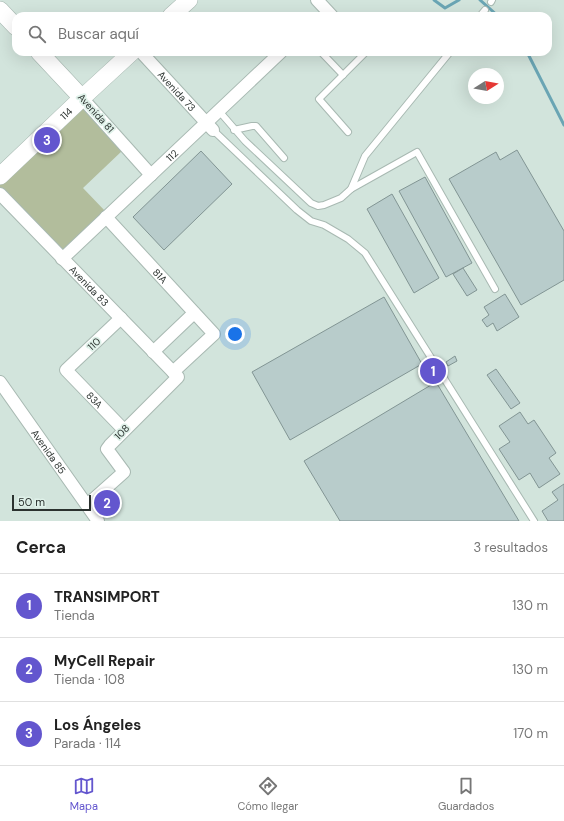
<!DOCTYPE html>
<html lang="es">
<head>
<meta charset="utf-8">
<style>
  :root { --surface:#fff; --page:#f2f2f2; --text:#222; --muted:#767676; --line:#e0e0e0; --accent:#6356ce }
  body { margin:0; font-family:"DM Sans",sans-serif; background:var(--page); color:var(--text) }
  .compass { position:absolute; left:468px; top:68px; width:36px; height:36px; border-radius:50%; background:var(--surface); box-shadow:0 4px 16px #0002; rotate:79deg }
  .scale { position:absolute; left:12px; bottom:10px; width:79px; box-sizing:border-box; padding-left:4px; border:2px solid #2b322f; border-top:0; font-size:11px; line-height:14px; white-space:nowrap; color:#2b322f; -webkit-text-stroke:3px #dff1e9; paint-order:stroke }
  .you { position:absolute; left:235px; top:334px; width:14px; height:14px; margin:-10px; border:3px solid #fff; border-radius:50%; background:#1a73e8; box-shadow:0 0 0 6px #1a73e833 }
  .badge { display:grid; place-items:center; width:26px; height:26px; border-radius:50%; background:var(--accent); color:#fff; font-size:13px; font-weight:700 }
  .pin { position:absolute; translate:-50% -50%; border:2px solid #fff; box-shadow:0 1px 4px #0006 }
  .list { margin:0; padding:0; list-style:none }
  h2 { display:flex; justify-content:space-between; align-items:center; height:52px; margin:0; padding:0 16px; font-size:17px }
  h2 small { font-size:13px; font-weight:400; color:var(--muted) }
  .list li { display:grid; grid-template-columns:26px 1fr auto; gap:12px; align-items:center; box-sizing:border-box; height:64px; padding:0 16px; border-top:1px solid var(--line) }
  .list b { display:block; font-size:15px; white-space:nowrap }
  .list p { margin:0; font-size:13px; white-space:nowrap; color:var(--muted) }
  .list em { font-size:13px; font-style:normal; color:var(--muted) }
  .icon { flex:none; width:22px; height:22px; fill:none; stroke:currentColor; stroke-width:2; stroke-linecap:round; stroke-linejoin:round }
  .map { position:relative; flex:none; width:564px; height:521px; overflow:hidden }
  .search { position:absolute; background:var(--surface); box-shadow:0 4px 16px #0002; left:12px; right:12px; top:12px; height:44px; display:flex; align-items:center; gap:10px; box-sizing:border-box; padding:0 14px; border-radius:12px; color:var(--muted); font-size:15px }
  .sheet { height:244px; background:var(--surface) }
  nav { display:flex; justify-content:space-around; align-items:center; box-sizing:border-box; height:56px; border-top:1px solid var(--line); background:var(--surface); font-size:11px; color:var(--muted) }
  nav a { display:grid; justify-items:center; gap:2px }
  nav .on { color:var(--accent) }
  .map>svg:first-child { display:block }
  .green { fill:#b2bd9c }
  .lines { fill:none; stroke-linecap:round; stroke-linejoin:round }
  .stream { stroke:#6aa5b4; stroke-width:3 }
  .building { fill:#b8cccb; stroke:#829594 }
  .lane-casing { stroke:#a8b9b2; stroke-width:8 }
  .street-casing { stroke:#a8b9b2; stroke-width:14 }
  .secondary-casing { stroke:#a8b9b2; stroke-width:18 }
  .lane { stroke:#fff; stroke-width:6 }
  .street { stroke:#fff; stroke-width:12 }
  .secondary { stroke:#fff; stroke-width:17 }
  .labels { text-anchor:middle; dominant-baseline:central; stroke-width:3.5; stroke-linejoin:round; paint-order:stroke }
  .street-label { font-size:10px; fill:#2b322f; stroke:#dff1e9 }
</style>
</head>
<body>
<div class="map">
<svg width="564" height="521" viewBox="0 0 564 521">
  <rect width="100%" height="100%" fill="#d2e4dc"/>
  <polygon class="green" points="80,105 123,150 83,188 106,212 62,254 0,188 0,181"/>
  <g class="lines">
    <g class="stream">
      <polyline points="434,0 445,8 459,0"/>
      <polyline points="480,0 498,16"/>
      <polyline points="527,52 564,125"/>
    </g>
  </g>
  <g class="building">
    <polygon points="517,150 564,231 564,280 521,305 449,179 496,152 500,160"/>
    <polygon points="201,151 232,184 164,250 133,217"/>
    <polygon points="425,177 472,263 446,277 399,191"/>
    <polygon points="392,194 439,278 414,293 367,209"/>
    <polygon points="463,268 477,290 467,296 453,274"/>
    <polygon points="505,294 519,317 497,331 493,323 487,327 482,320 489,315 484,307"/>
    <polygon points="384,297 422,364 290,440 252,372"/>
    <polygon points="455,356 457,361 448,366 446,362"/>
    <polygon points="496,369 520,403 511,409 487,375"/>
    <polygon points="436,382 519,521 340,521 304,461"/>
    <polygon points="520,412 528,424 534,420 556,453 549,458 560,474 539,488 530,473 519,480 499,449 510,442 499,426"/>
    <polygon points="564,484 564,521 548,521 542,511 558,500 552,492"/>
  </g>
  <g class="lines">
    <g class="lane-casing">
      <g id="lane">
        <polyline points="491,2 492,0"/>
        <polyline points="480,16 485,10"/>
        <polyline points="321,52 343,75"/>
        <polyline points="219,111 245,141 311,203 318,206 324,205 341,198 351,189 365,156 450,52"/>
        <polyline points="213,130 297,210 311,221 324,225 348,239 365,253 534,521"/>
        <polyline points="234,130 252,126 256,126 284,158"/>
        <polyline points="348,132 319,99 366,52"/>
        <polyline points="351,189 417,152 495,289"/>
      </g>
    </g>
    <g class="street-casing">
      <g id="street">
        <polyline points="317,0 332,16"/>
        <path id="s1" d="M141,52L213,130"/>
        <polyline points="82,98 151,175"/>
        <path id="s2" d="M0,194L178,377L110,445L107,449L124,472L87,505"/>
        <path id="s3" d="M106,217L214,334L173,372"/>
        <path id="s4" d="M62,259L281,52"/>
        <path id="s5" d="M121,318L66,370L124,430"/>
        <polyline points="153,352 194,313"/>
        <path id="s6" d="M0,382L98,521"/>
      </g>
    </g>
    <g class="secondary-casing">
      <g id="secondary">
        <polyline points="0,10 16,27"/>
        <polyline points="171,16 189,0"/>
        <polyline points="39,52 82,98"/>
        <path id="s7" d="M0,176L82,98L132,52"/>
      </g>
    </g>
    <use href="#lane" class="lane"/>
    <use href="#street" class="street"/>
    <use href="#secondary" class="secondary"/>
  </g>
  <g class="labels">
    <g class="street-label">
      <text stroke="none"><textPath href="#s1" startOffset="53">Avenida 73</textPath></text>
      <text stroke="none"><textPath href="#s7" startOffset="91">114</textPath></text>
      <text transform="translate(96 113) rotate(48)">Avenida 81</text>
      <text stroke="none"><textPath href="#s4" startOffset="151">112</textPath></text>
      <text stroke="none"><textPath href="#s3" startOffset="80">81A</textPath></text>
      <text stroke="none"><textPath href="#s2" startOffset="128">Avenida 83</textPath></text>
      <text transform="translate(94 344) rotate(-43)">110</text>
      <text stroke="none"><textPath href="#s5" startOffset="117">83A</textPath></text>
      <text transform="translate(122 432) rotate(-45)">108</text>
      <text stroke="none"><textPath href="#s6" startOffset="85">Avenida 85</textPath></text>
    </g>
  </g>
</svg>
<svg class="compass" viewBox="-18 -18 36 36"><path d="M0-13l5 13h-10z" fill="#e53935"/><path d="M0 13l5-13h-10z" fill="#767676"/></svg>
<div class="scale">50 m</div>
<div class="you"></div>
<div class="pin badge" style="left:433px;top:371px">1</div>
<div class="pin badge" style="left:107px;top:503px">2</div>
<div class="pin badge" style="left:47px;top:140px">3</div>
<div class="search"><svg class="icon" aria-label="search" viewBox="0 0 24 24"><circle cx="10" cy="10" r="6"/><path d="M15 15l6 6"/></svg>Buscar aquí</div>
</div>
<section class="sheet">
<h2>Cerca<small>3 resultados</small></h2>
<ul class="list">
<li><span class="badge">1</span><div><b>TRANSIMPORT</b><p>Tienda</p></div><em>130 m</em></li>
<li><span class="badge">2</span><div><b>MyCell Repair</b><p>Tienda · 108</p></div><em>130 m</em></li>
<li><span class="badge">3</span><div><b>Los Ángeles</b><p>Parada · 114</p></div><em>170 m</em></li>
</ul>
</section>
<nav>
<a class="on"><svg class="icon" aria-label="map" viewBox="0 0 24 24"><path d="M3 6l6-2 6 2 6-2v14l-6 2-6-2-6 2zM9 4v14M15 6v14"/></svg>Mapa</a>
<a><svg class="icon" aria-label="directions" viewBox="0 0 24 24"><path d="M12 3l9 9-9 9-9-9zM9 14v-3h6M13 9l2 2-2 2"/></svg>Cómo llegar</a>
<a><svg class="icon" aria-label="saved" viewBox="0 0 24 24"><path d="M7 4h10v16l-5-4-5 4z"/></svg>Guardados</a>
</nav>
</body>
</html>
